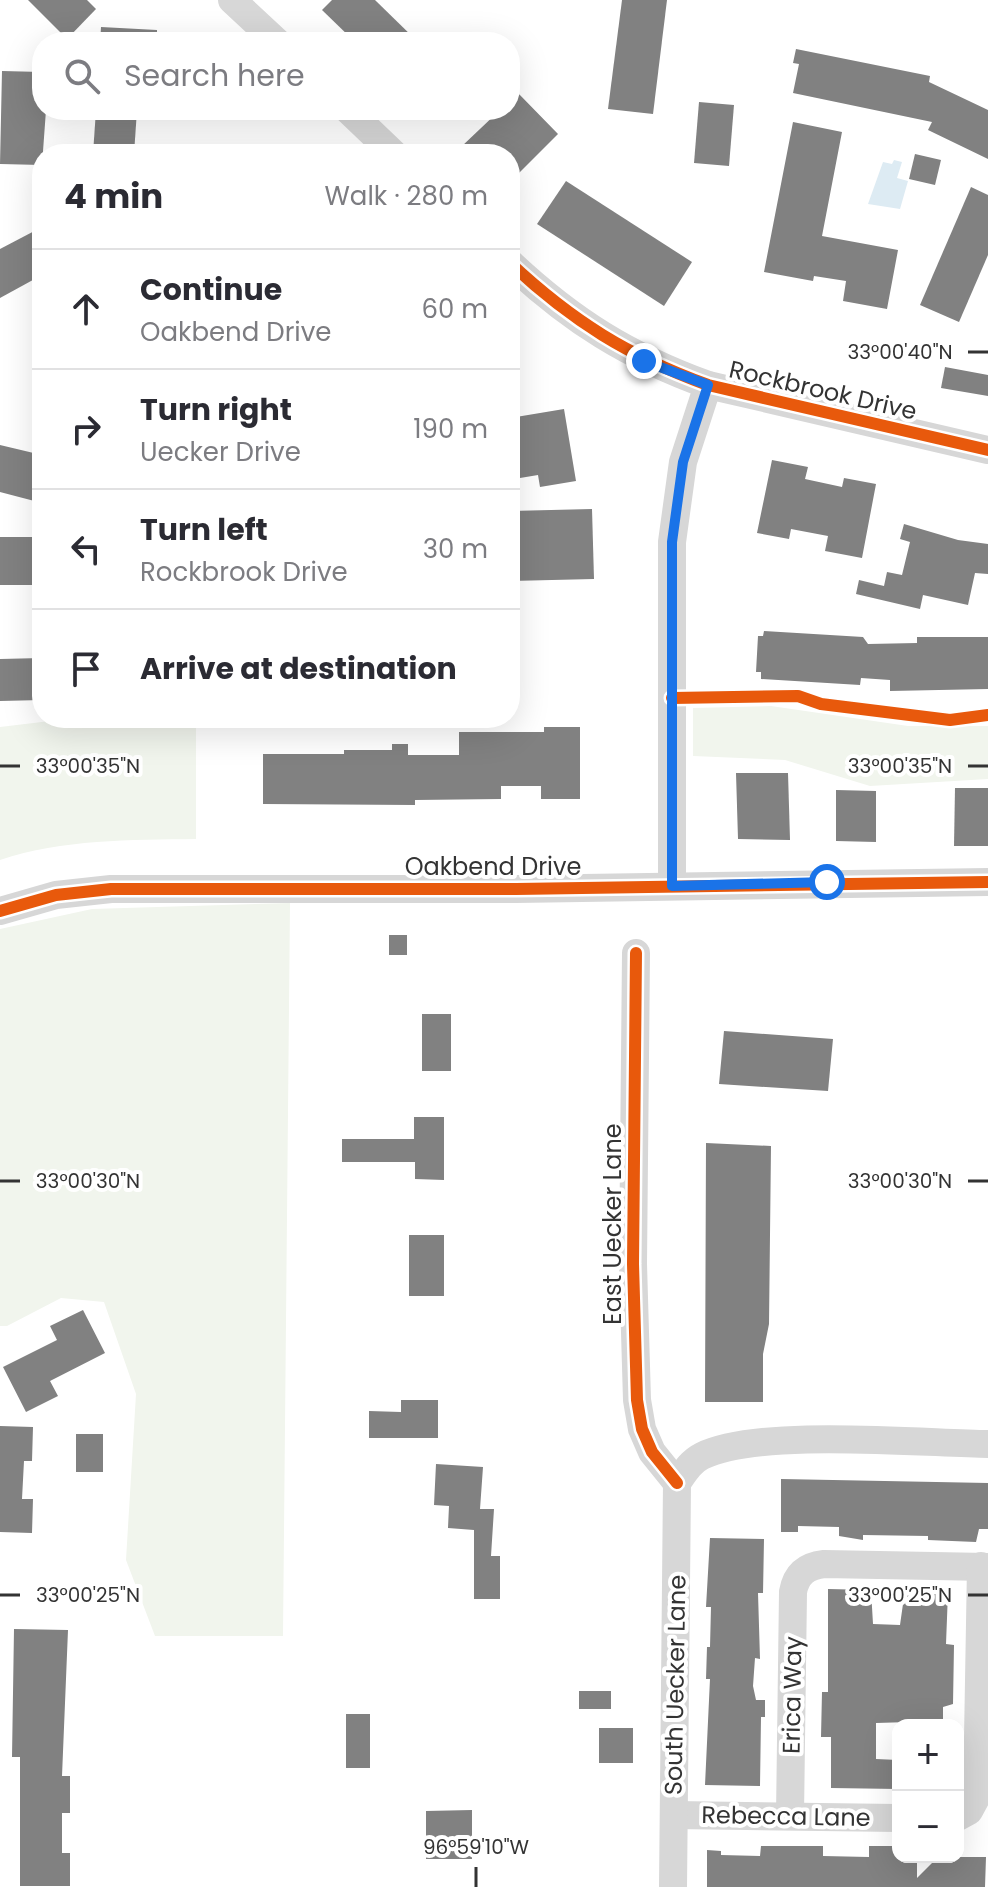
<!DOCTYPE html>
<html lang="en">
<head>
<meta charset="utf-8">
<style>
  :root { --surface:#fff; --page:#f2f2f3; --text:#2b2b33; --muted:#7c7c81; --line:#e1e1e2 }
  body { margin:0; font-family:Poppins,sans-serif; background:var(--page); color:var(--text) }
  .controls { position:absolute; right:24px; bottom:24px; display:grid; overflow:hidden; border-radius:16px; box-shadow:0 8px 32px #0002 }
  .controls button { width:72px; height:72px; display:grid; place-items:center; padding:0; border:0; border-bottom:2px solid var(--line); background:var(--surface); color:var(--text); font:40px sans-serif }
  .stop { position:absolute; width:24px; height:24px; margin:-18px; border:6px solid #1a73e8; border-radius:50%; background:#fff }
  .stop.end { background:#1a73e8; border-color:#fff; box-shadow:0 2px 8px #0008 }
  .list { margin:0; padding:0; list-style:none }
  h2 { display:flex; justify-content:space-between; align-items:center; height:104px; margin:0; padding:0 32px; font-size:34px }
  h2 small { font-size:26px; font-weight:400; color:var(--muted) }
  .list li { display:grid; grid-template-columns:52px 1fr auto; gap:24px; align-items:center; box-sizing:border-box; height:120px; padding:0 32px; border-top:2px solid var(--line) }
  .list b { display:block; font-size:30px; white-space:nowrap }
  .list p { margin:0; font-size:26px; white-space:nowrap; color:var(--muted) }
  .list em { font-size:26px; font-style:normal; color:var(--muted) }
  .icon { flex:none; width:44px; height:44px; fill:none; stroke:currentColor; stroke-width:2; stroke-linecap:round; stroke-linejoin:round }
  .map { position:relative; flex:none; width:988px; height:1887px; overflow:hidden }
  .search { position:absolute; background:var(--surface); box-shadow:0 8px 32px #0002; left:32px; top:32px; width:488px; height:88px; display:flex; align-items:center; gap:20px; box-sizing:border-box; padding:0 28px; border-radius:32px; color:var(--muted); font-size:30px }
  .panel { position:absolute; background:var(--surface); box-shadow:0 8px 32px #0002; left:32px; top:144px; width:488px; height:584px; border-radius:32px }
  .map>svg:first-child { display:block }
  .green { fill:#f1f5ed }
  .water { fill:#ddebf3 }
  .building { fill:#818181 }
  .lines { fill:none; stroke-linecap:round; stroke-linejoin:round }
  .minor { stroke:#d7d7d7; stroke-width:28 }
  .cycleway-casing { stroke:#fff; stroke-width:17 }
  .cycleway { stroke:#e8590c; stroke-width:12 }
  .route { stroke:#1a73e8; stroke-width:10 }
  .ticks { fill:none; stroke:#333; stroke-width:3 }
  .labels { text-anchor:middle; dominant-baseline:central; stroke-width:8; stroke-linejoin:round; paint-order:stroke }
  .street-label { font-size:24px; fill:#333; stroke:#fff }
  .ticks-label { font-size:20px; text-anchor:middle; fill:#333; stroke:#fff; stroke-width:8; stroke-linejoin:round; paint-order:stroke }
</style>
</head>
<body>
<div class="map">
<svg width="988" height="1887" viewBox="0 0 988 1887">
  <rect width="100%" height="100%" fill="#fff"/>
  <g class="green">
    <polygon points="771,706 908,726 988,726 988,779 870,786 785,760 693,756 693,708"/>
    <path d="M75,718H196V839C130,840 63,839 0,860V727Z"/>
    <polygon points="290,903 283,1636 155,1636 126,1560 136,1394 104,1302 61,1298 7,1326 0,1326 0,929 92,909"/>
  </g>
  <polygon class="water" points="894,160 902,162 897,178 908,181 900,209 868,204 883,162 892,164"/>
  <g class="building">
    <polygon points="28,0 87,0 96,9 67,39"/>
    <polygon points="332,0 375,0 418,42 355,42 322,10"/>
    <polygon points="622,0 667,0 653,114 608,109"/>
    <polygon points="101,27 157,30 157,42 100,42"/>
    <polygon points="796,49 930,76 929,82 988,110 988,159 928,130 932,122 793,93 799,64 793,63"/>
    <polygon points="2,71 42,72 42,110 46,110 42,165 0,164"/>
    <polygon points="518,93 558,134 510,182 510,154 468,154 461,147 500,110 510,110 510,100"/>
    <polygon points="699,102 734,105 729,166 694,163"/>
    <polygon points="96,110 137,110 134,154 93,154"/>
    <polygon points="793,122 842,132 822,236 898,250 887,309 843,301 846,281 814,276 813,281 764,272"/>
    <polygon points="915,154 941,160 935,185 909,179"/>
    <polygon points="566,181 692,262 664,306 537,224"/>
    <polygon points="971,187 988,195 988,255 959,322 920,305"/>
    <polygon points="42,227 42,275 0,298 0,249"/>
    <polygon points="945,367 988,375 988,396 941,388"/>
    <polygon points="564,409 576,481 540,487 538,475 520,478 510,418"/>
    <polygon points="0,445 42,455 42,503 0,492"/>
    <polygon points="772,460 808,467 805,479 842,487 844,478 876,484 862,558 825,551 828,536 791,529 789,539 757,533"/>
    <polygon points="592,509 594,579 510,581 510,511"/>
    <polygon points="904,524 958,540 988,544 988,574 975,573 968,605 923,595 920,609 856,594 859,580 884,586 887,572 902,575 910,542 900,539"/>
    <rect x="0" y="537" width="42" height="48"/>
    <polygon points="764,631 863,637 868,644 917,643 917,637 988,637 988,689 890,691 890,680 861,678 860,685 761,679 761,672 756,672 758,636 763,636"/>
    <polygon points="42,658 42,700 0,701 0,659"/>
    <polygon points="544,727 580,727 580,799 541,799 541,786 501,786 501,799 415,800 415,805 263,804 263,754 344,754 344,750 392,750 392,744 408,744 408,755 459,755 459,732 544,732"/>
    <polygon points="736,773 788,773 790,840 738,839"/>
    <polygon points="955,788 988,788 988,846 954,846"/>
    <polygon points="836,790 876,791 876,842 836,841"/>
    <rect x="389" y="935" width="18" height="20"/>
    <rect x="422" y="1014" width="29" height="57"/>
    <polygon points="724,1031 833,1039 828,1091 719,1084"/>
    <polygon points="414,1117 444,1117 444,1180 415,1179 415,1162 342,1162 342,1139 414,1139"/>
    <polygon points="706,1143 771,1146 769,1324 763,1354 763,1402 705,1402"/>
    <rect x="409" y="1235" width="35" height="61"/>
    <polygon points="83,1310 105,1353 50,1381 58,1396 26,1412 3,1367 57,1340 50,1326"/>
    <polygon points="401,1400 438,1400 438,1438 369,1438 369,1411 401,1412"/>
    <polygon points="0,1426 33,1427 32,1461 24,1461 22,1499 33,1499 32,1533 0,1532"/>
    <rect x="76" y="1434" width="27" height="38"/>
    <polygon points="436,1464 483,1467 480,1509 494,1509 491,1556 500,1556 500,1599 474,1599 474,1530 448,1528 449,1506 434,1505"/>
    <polygon points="781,1479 988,1483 988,1529 979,1529 976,1542 928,1540 928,1536 863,1535 863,1540 839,1536 839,1527 798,1526 798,1532 781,1532"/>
    <polygon points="710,1538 764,1539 763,1593 758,1593 760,1659 755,1658 753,1686 756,1700 765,1700 765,1717 761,1717 760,1786 705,1785 710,1679 706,1679 707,1647 710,1647 711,1607 706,1607"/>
    <polygon points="828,1589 871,1590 873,1624 900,1625 905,1590 948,1592 946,1644 954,1645 953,1704 943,1707 943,1721 876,1723 876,1759 898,1760 898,1789 831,1788 831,1737 821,1737 822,1692 828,1692"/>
    <polygon points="14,1629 68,1630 62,1776 70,1776 70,1813 62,1813 62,1853 70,1853 70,1886 20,1886 20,1757 12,1757"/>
    <rect x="579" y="1691" width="32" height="18"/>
    <rect x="346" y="1714" width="24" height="54"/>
    <rect x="599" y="1728" width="34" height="35"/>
    <polygon points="472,1810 472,1859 426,1859 426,1811"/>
    <polygon points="761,1846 823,1846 823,1856 869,1857 869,1846 898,1846 898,1857 917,1857 917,1878 938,1857 986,1857 985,1887 707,1887 707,1850 721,1851 721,1855 760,1856"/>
  </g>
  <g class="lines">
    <g class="minor">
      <polyline points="232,0 277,42"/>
      <polyline points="348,110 394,154"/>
      <path d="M510,263C572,321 628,356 708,385L988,450"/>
      <polyline points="672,886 672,542 683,462 708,385"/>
      <polyline points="0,911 56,895 111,889 516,889 988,882"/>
      <polyline points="636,953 633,1264 637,1400 642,1429 652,1452 677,1483"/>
      <path d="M677,1483C684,1473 690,1462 702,1456C759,1428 920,1443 988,1444"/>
      <polyline points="674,1815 898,1818"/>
      <path d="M790,1816L793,1592C796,1575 806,1566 824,1564L988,1567"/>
      <polyline points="958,1817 969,1811 977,1796 981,1566"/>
      <polyline points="673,1887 677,1483"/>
    </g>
    <g class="cycleway-casing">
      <g id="cycleway">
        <path d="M510,263C572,321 628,356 708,385L988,450"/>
        <polyline points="672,698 798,696 821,704 950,720 988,715"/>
        <polyline points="0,911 56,895 111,889 516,889 988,882"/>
        <polyline points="636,953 633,1264 637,1400 642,1429 652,1452 677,1483"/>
      </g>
    </g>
    <use href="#cycleway" class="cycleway"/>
  </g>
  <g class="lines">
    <polyline class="route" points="644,361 708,385 683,462 672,542 672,886 827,882"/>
  </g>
  <path class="ticks" d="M968,352H988M0,766H20M968,766H988M0,1181H20M968,1181H988M0,1595H20M968,1595H988M476,1867V1887"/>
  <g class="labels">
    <g class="street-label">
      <text transform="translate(823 390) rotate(13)">Rockbrook Drive</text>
      <text x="493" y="866">Oakbend Drive</text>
      <text transform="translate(612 1224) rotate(-90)">East Uecker Lane</text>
      <text transform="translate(675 1685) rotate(-89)">South Uecker Lane</text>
      <text transform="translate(792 1695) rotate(-89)">Erica Way</text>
      <text transform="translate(786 1816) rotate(1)">Rebecca Lane</text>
    </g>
  </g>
  <g class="ticks-label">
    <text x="900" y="359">33°00'40"N</text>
    <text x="88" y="773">33°00'35"N</text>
    <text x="900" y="773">33°00'35"N</text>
    <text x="88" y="1188">33°00'30"N</text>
    <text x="900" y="1188">33°00'30"N</text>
    <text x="88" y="1602">33°00'25"N</text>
    <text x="900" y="1602">33°00'25"N</text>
    <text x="476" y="1854">96°59'10"W</text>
  </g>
</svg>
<div class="controls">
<button>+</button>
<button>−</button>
</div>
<div class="stop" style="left:827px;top:882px"></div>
<div class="stop end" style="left:644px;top:361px"></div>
<div class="search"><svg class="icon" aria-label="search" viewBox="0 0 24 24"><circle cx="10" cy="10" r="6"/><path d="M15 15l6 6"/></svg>Search here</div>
<section class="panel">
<h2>4 min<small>Walk · 280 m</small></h2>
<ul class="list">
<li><svg class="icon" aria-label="ahead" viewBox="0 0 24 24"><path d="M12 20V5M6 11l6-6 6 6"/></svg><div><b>Continue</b><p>Oakbend Drive</p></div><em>60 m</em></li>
<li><svg class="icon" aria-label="right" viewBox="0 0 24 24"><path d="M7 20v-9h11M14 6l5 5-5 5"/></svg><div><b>Turn right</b><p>Uecker Drive</p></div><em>190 m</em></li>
<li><svg class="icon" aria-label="left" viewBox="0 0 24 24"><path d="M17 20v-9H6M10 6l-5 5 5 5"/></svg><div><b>Turn left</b><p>Rockbrook Drive</p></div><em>30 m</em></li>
<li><svg class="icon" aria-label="arrive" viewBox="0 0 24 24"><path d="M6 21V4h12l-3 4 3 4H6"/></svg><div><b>Arrive at destination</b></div></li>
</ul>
</section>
</div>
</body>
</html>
